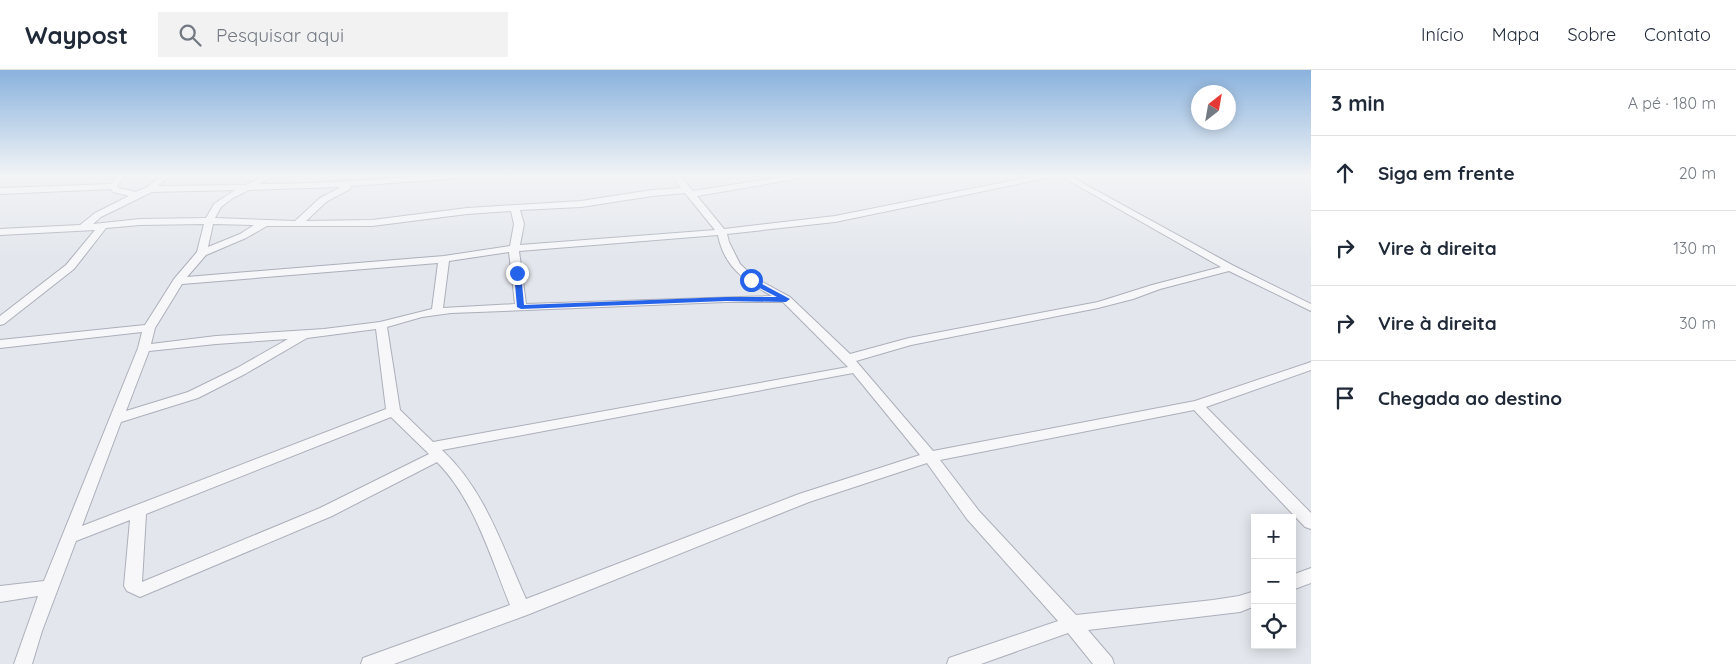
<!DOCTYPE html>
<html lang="pt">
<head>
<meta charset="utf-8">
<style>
  :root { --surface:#fff; --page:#f2f2f3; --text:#1f2937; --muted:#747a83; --line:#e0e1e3 }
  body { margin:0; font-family:Quicksand,sans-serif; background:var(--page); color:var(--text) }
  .controls { position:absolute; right:15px; bottom:15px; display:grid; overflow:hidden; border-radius:0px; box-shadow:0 2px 12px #0003 }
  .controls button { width:45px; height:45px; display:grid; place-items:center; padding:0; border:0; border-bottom:1px solid var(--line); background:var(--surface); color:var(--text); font:25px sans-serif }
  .compass { position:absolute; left:1191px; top:15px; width:45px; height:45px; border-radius:50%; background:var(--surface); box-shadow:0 2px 12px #0003; rotate:31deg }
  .stop { position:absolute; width:15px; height:15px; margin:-11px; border:4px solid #2563eb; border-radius:50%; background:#fff }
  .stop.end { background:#2563eb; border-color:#fff; box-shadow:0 1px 5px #0008 }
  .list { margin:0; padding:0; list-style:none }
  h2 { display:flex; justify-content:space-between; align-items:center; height:65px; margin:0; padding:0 20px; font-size:21px }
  h2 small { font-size:16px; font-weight:400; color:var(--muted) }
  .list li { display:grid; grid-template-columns:32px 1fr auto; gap:15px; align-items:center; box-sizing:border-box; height:75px; padding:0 20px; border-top:1px solid var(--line) }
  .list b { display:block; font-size:19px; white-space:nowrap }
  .list em { font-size:16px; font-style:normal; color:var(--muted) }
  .icon { flex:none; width:28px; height:28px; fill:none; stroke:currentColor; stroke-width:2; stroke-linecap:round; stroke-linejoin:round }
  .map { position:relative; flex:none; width:1311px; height:594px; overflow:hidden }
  header { display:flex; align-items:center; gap:30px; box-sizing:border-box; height:70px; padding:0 25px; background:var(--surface); border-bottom:1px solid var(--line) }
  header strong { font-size:24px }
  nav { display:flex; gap:28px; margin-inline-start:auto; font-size:18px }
  .search { width:350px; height:45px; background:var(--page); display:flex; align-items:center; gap:12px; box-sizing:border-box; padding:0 18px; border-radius:0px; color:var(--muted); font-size:19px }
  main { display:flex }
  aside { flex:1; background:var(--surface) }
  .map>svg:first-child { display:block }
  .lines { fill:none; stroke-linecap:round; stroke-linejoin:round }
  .minor-casing { stroke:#acafba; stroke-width:2 }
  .minor { fill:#f7f7fa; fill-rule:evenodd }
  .route { fill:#2563eb }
</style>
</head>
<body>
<header>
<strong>Waypost</strong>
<div class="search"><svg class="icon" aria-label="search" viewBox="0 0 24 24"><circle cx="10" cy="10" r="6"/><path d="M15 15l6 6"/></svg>Pesquisar aqui</div>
<nav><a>Início</a><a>Mapa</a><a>Sobre</a><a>Contato</a></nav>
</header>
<main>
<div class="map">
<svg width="1311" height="594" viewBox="0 0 1311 594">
  <rect width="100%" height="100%" fill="#e3e6ec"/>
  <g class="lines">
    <g class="minor-casing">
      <g id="minor">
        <path d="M118,105H126L117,116L119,118L136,122L147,117L162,105H170L158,116L246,115L265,105H275L259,114L314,113L445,105H479L475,107L351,116L350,119L326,132L306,151L372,150L467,138L581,131L652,120L681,118L671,105H679L693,121L795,105H811L807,107L697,126L724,159L835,146L1041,105H1055L1051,107L835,152L727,164L729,172L740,194L755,208L790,227L850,284L909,268L1098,232L1152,215L1221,197L1059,105H1068L1234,196L1311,234V241L1229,201L1160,219L1133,229L1098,238L911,275L856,291L933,381L1195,331L1311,292V300L1206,337L1311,443V459L1305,457L1194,340L940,390L979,441L1076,545L1213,530L1239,526L1255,521V536L1240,542L1088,560L1112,588L1114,594H1093L1068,563L981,594H947L949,588L1058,551L967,449L927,393L809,432L527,545L394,594H361L363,588L510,535C491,488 474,429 437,392L332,446L140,527L127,521L124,516L130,450L76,471L42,561L32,594H14L38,526L0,532V516L44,511L138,278L142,262L0,278V270L145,255L174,209L197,182L204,154L140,155L106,158L74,199L4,254L0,255V246L66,195L95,160L0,165V159L80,155L95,143L129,126L113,122L111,119L0,124V118L111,114ZM341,117L320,128L295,151L215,148L221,137L233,128L249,120ZM235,120L214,134L206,148L140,149L93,154L101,147L152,122ZM685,123L715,160L520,175L524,154L520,140L581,137L652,126ZM511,141L514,154L510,176L444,186L187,207L206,185L246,168L267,156H372L467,144ZM213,154L254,155L240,164L208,177ZM718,165C724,197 745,211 772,226L526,234L519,181ZM509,182L515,234L443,238L449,191ZM438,193L432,239L380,252L324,259L216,266L151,274L155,258L182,214ZM726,232H783L848,297L433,372L400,340L387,257L422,247L451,243ZM376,259L386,339L82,456L121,352L198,328L245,304L307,268ZM288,269L237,298L188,322L126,341L149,281L216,274ZM853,303L920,385L799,424L526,529C502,476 485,420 442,380ZM391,347L429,384L320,438L142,512L146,444Z"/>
        <polygon points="1311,498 1311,513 1292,520 1292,505"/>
      </g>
    </g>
    <use href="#minor" class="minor"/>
  </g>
  <linearGradient id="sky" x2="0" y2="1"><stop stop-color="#8ab2dd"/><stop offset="0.56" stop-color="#f2f4f6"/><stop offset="1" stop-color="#f2f4f6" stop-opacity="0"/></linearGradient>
  <rect width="1311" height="188" fill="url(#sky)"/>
  <polygon class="route" points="517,201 521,203 524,235 726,227 777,227 748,212 747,210 751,208 790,229 786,232 726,231 521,239 517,237 514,203"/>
</svg>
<div class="controls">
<button>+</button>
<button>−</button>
<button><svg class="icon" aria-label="locate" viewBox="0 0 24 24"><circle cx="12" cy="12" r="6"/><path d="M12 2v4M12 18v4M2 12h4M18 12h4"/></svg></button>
</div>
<svg class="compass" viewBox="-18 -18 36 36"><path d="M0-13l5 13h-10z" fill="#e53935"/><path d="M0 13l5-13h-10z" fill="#747a83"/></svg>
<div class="stop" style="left:751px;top:210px"></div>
<div class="stop end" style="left:517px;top:203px"></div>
</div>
<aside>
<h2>3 min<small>A pé · 180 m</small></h2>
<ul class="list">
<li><svg class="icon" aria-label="ahead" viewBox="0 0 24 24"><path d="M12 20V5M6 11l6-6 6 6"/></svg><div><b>Siga em frente</b></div><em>20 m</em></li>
<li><svg class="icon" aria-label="right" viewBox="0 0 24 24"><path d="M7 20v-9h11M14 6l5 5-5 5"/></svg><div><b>Vire à direita</b></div><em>130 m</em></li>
<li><svg class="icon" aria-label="right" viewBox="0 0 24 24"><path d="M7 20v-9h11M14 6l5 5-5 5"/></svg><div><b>Vire à direita</b></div><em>30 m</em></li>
<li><svg class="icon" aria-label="arrive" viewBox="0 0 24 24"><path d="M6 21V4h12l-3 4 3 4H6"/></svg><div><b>Chegada ao destino</b></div></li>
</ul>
</aside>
</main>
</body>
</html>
